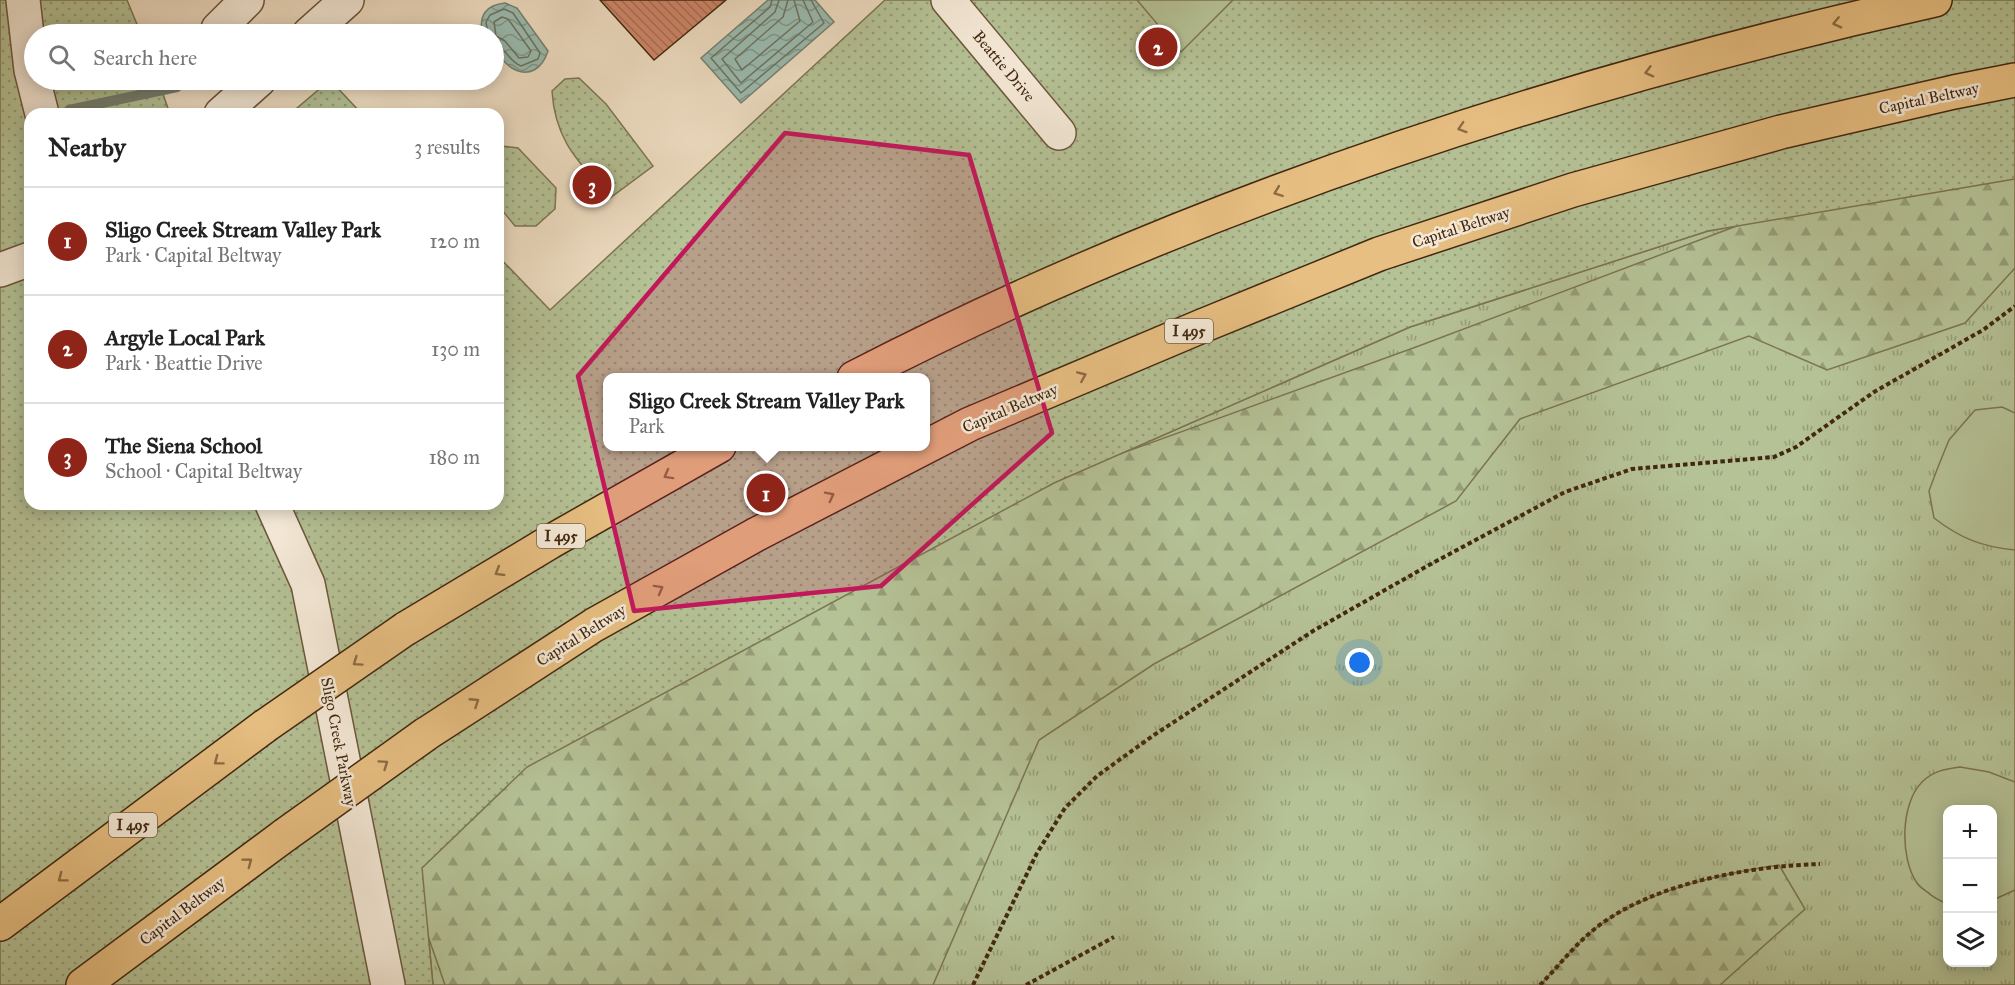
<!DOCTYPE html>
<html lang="en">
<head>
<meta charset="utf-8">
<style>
  :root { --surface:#fff; --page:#f2f2f2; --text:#222; --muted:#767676; --line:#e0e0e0; --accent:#8f2418 }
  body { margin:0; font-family:"IM FELL Great Primer",serif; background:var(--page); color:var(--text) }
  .controls { position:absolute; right:18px; bottom:18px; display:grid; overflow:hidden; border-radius:12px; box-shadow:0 3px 15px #0003 }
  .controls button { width:54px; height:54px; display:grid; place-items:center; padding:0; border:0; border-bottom:2px solid var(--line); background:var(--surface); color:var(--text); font:30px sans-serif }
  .you { position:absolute; left:1360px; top:663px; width:21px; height:21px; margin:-15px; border:4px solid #fff; border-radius:50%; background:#1a73e8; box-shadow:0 0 0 9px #1a73e833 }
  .badge { display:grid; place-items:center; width:39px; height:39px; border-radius:50%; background:var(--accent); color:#fff; font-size:20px; font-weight:700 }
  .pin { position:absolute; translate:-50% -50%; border:3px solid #fff; box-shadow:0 2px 6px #0006 }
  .popup { position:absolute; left:603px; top:373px; width:327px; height:78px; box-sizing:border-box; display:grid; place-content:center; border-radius:12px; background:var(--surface); filter:drop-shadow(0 2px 4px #0005); font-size:20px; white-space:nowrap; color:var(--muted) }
  .popup b { font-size:22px; color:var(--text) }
  .popup::after { content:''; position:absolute; left:50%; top:100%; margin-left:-12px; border:12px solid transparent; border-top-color:var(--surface) }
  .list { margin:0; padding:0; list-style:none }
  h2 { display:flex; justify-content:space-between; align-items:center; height:78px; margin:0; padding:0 24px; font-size:26px }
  h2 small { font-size:20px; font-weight:400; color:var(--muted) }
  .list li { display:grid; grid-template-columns:39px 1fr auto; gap:18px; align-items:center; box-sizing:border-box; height:108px; padding:0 24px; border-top:2px solid var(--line) }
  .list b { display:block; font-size:22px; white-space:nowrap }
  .list p { margin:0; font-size:20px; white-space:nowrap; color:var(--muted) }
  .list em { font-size:20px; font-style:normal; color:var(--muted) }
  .icon { flex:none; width:33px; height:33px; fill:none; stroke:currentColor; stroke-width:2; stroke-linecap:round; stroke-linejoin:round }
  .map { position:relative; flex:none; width:2015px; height:985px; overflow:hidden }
  .search { position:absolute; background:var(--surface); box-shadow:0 3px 15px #0003; left:24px; top:24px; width:480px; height:66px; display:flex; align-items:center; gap:15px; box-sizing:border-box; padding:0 21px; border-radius:33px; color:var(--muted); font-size:22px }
  .panel { position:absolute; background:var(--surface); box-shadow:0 3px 15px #0003; left:24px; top:108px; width:480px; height:402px; border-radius:18px }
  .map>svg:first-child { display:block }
  .grass { fill:url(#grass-tufts); stroke:#7c7553; stroke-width:1.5; fill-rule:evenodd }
  .forest { fill:url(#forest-firs); stroke:#7c7553; stroke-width:1.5 }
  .park { fill:url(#park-dots); stroke:#7c7553; stroke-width:1.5; fill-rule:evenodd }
  .pitch { fill:#b5c296; stroke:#7c7553; stroke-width:1.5 }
  .water { fill:url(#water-waves); stroke:#778171; stroke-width:1.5 }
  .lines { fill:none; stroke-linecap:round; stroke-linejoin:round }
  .shore { stroke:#6e7260; stroke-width:1.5 }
  .stream { stroke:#778171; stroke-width:10 }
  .building { fill:url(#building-back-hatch); stroke:#422810; stroke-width:1.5 }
  .minor-casing { stroke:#6d563d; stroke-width:36 }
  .tertiary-casing { stroke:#6d563d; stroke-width:36 }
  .motorway-casing { stroke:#422810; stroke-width:36 }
  .path { stroke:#422810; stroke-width:4; stroke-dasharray:4.5 3; stroke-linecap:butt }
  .minor { stroke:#f5ead8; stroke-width:33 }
  .tertiary { stroke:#f5ead8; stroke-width:33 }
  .motorway { stroke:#e8bf82; stroke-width:33 }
  .motorway-bridge-casing { stroke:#422810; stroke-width:36; stroke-linecap:butt }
  .motorway-bridge { stroke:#e8bf82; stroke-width:33 }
  .oneway { stroke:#8d6c43 }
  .marked { fill:#c2185b; fill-opacity:0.2; stroke:#c2185b; stroke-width:4.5; stroke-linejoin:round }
  .labels { text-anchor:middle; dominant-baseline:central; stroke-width:5; stroke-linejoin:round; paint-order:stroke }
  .shield { fill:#f5ead8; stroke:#78624c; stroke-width:1.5 }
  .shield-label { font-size:15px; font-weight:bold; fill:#422810 }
  .street-label { font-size:16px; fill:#422810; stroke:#f5ead8 }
</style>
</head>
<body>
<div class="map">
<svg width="2015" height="985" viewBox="0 0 2015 985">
  <defs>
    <pattern id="grass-tufts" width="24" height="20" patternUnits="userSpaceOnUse" patternTransform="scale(1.5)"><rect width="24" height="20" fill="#b5c296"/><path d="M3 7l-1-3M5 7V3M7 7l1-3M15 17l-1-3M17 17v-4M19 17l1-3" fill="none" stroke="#959e79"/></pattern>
    <pattern id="forest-firs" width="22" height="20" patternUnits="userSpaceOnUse" patternTransform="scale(1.5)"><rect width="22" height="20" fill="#b5c296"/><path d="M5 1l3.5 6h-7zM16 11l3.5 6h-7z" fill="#959e79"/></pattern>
    <pattern id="park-dots" width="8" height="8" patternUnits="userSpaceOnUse" patternTransform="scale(1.5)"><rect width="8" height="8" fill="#b5c296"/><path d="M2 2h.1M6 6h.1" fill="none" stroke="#959e79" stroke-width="1.8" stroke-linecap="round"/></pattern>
    <pattern id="water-waves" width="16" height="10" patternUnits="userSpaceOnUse" patternTransform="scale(1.5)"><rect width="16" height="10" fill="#9abcb1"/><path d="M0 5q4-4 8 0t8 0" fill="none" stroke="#7f998f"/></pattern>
    <pattern id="building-back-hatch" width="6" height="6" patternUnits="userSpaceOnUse" patternTransform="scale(1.5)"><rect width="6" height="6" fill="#cf876a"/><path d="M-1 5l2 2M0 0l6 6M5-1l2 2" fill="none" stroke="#aa6e56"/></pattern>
  </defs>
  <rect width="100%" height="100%" fill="#efdec3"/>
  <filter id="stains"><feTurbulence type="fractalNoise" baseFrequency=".00333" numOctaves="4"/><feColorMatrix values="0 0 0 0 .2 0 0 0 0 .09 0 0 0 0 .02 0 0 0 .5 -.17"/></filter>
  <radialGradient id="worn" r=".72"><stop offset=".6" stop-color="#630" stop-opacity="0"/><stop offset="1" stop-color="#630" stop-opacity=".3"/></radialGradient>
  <path class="grass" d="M2015,179V985H433L422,868L1054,483L1410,327L1708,231ZM1948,810H1992V962H1948Z"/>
  <g class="forest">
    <polygon points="2015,147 2015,268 1965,323 1827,370 1749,336 1520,419 1456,501 1154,664 1039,740 933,985 445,985 396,844 893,536 1416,347 1909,161"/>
    <path d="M1779,865L1805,909L1720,985H1540C1557,968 1573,947 1591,932C1639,892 1719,874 1779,865Z"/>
  </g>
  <g class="park">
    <path d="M0,0H127L141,34H34V80H158L170,114H30V504H498V256L550,310L885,0H2015V179L1708,231L1410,327L1054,483L527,767L422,868L433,985H0ZM607,378H925V446H607Z"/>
    <path d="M579,78L606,104L653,166L610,198C579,162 555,141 552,91L565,79Z"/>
    <polygon points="330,80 362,114 290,114"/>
    <polygon points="501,146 518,148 556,188 555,209 536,226 515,226 498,205 498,148"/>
  </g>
  <g class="pitch">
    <polygon points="1137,0 1233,0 1181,52"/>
    <path d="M2002,407L2015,413V550C1982,547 1960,538 1934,518L1929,491L1938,467L1949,440L1975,410Z"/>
    <path d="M1960,767L1989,772L2015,782V890L1993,900L1992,810H1948L1947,903C1941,902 1937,899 1931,895C1927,891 1920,888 1917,883C1900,859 1900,804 1922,782C1933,771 1945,769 1960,767Z"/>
  </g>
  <g class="water">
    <polygon points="768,0 815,0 834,22 741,103 701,58"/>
    <path d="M505,3L517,8L548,51C535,91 494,68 494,34L482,33C479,15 486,5 505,3Z"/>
  </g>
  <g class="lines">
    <g class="shore">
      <polyline points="772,0 770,7 711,58 741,93 824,23 811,0"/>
      <polyline points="779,0 775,12 722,59 741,83 813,22 803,0"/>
      <polyline points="788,0 783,17 735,59 742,70 800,21 794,0"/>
      <polygon points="502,17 508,19 531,51 528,57 519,58 505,41 496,36 494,22"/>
      <path d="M488,34L486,22L490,15L504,9L513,13L540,53L538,59L521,66C509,62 506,47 494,45"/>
    </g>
    <polyline class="stream" points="69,110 177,87"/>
  </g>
  <polygon class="building" points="600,0 726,0 654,60"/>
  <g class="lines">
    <g class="minor-casing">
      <g id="minor">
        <polyline points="948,0 1059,133"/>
        <polyline points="218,29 247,0"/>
      </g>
    </g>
    <g class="tertiary-casing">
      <g id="tertiary">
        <polyline points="23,0 31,70 42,114"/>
        <polyline points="309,34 347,0"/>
        <polyline points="221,114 259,80"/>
        <polyline points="0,270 30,259"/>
        <polyline points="272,504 308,584 388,985"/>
      </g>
    </g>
    <g class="motorway-casing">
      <g id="motorway">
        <path d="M854,378C1195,202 1561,83 1935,0"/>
        <polyline points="405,629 550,542 719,446"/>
        <polyline points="426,734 594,625 757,534 970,424 1202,326 1379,254 1573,190 1781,132 1954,92 2015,80"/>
        <polyline points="0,924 265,726"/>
        <polyline points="83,985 285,835"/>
      </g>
    </g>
    <g class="path">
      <polyline points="973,985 1037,853 1065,808 1097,776 1154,735 1313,631 1429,565 1565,492 1632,469 1774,457 1796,447 1874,392 1983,330 2015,306"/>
      <polyline points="1026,985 1114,937"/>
      <path d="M1540,985C1557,968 1573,947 1591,932C1647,884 1748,866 1820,864"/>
    </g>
    <use href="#minor" class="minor"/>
    <use href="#tertiary" class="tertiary"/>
    <use href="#motorway" class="motorway"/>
    <g class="motorway-bridge-casing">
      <g id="motorway-bridge">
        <polyline points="265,726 405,629"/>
        <polyline points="285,835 426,734"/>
      </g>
    </g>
    <use href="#motorway-bridge" class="motorway-bridge"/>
  </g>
  <defs><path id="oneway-chevron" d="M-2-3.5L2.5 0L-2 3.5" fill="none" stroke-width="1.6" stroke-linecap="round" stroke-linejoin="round" transform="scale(1.5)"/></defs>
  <g class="oneway">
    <use href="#oneway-chevron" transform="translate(1837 23) rotate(167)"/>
    <use href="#oneway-chevron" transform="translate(1649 72) rotate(165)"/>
    <use href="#oneway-chevron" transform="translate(1462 128) rotate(162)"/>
    <use href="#oneway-chevron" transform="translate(1278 192) rotate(159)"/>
    <use href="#oneway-chevron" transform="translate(1082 376) rotate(-23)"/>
    <use href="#oneway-chevron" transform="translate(668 475) rotate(151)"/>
    <use href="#oneway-chevron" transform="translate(830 496) rotate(-27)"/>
    <use href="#oneway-chevron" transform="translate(499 572) rotate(149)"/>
    <use href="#oneway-chevron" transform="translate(659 589) rotate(-29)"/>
    <use href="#oneway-chevron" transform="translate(357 662) rotate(145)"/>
    <use href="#oneway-chevron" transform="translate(475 702) rotate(-33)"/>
    <use href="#oneway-chevron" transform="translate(218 761) rotate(143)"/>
    <use href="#oneway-chevron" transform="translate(384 764) rotate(-35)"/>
    <use href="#oneway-chevron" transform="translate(248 862) rotate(-37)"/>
    <use href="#oneway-chevron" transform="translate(62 878) rotate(143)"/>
  </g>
  <path class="marked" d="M785,133L969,155L1052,433L881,586L634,611L578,376Z"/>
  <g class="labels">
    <g class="shield">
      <rect x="1165" y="319" width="48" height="24" rx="4.5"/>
      <rect x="537" y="524" width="48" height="24" rx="4.5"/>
      <rect x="109" y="813" width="48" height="24" rx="4.5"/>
    </g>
    <g class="shield-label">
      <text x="1189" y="331">I 495</text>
      <text x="561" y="536">I 495</text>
      <text x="133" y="825">I 495</text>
    </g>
    <g class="street-label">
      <text transform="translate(1004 66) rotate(50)">Beattie Drive</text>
      <text transform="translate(1929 98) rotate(-12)">Capital Beltway</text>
      <text transform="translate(1461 227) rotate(-18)">Capital Beltway</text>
      <text transform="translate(1010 408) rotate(-23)">Capital Beltway</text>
      <text transform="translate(581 635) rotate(-32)">Capital Beltway</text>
      <text transform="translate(339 742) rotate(79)">Sligo Creek Parkway</text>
      <text transform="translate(182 911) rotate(-37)">Capital Beltway</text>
    </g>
  </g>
  <rect width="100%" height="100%" filter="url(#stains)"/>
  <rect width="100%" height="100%" fill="url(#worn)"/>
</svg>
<div class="controls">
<button>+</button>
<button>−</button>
<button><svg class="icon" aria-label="layers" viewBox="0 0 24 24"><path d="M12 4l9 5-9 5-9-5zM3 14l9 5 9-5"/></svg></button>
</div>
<div class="you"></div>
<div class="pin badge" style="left:766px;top:493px">1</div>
<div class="popup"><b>Sligo Creek Stream Valley Park</b>Park</div>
<div class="pin badge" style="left:1158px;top:47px">2</div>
<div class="pin badge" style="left:592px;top:185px">3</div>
<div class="search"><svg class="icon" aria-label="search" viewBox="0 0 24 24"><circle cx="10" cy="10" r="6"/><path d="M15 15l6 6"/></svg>Search here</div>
<section class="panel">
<h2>Nearby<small>3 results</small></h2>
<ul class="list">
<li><span class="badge">1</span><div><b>Sligo Creek Stream Valley Park</b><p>Park · Capital Beltway</p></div><em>120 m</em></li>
<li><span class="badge">2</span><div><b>Argyle Local Park</b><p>Park · Beattie Drive</p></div><em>130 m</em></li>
<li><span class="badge">3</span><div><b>The Siena School</b><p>School · Capital Beltway</p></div><em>180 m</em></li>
</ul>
</section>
</div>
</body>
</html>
